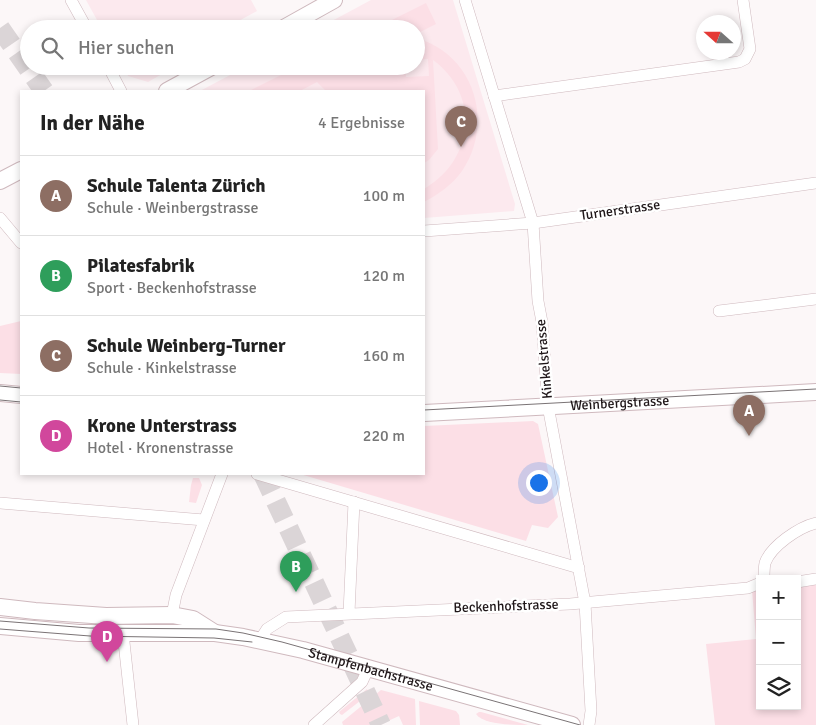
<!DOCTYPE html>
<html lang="de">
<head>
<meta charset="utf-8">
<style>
  :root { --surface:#fff; --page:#f6f6f6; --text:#222; --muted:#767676; --line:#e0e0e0; --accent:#1a73e8 }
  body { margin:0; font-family:Signika,sans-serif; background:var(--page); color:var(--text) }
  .controls { position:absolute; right:15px; bottom:15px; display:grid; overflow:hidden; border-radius:0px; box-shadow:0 2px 8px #0003 }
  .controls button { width:45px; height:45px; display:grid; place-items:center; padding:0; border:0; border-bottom:1px solid var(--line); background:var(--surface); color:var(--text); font:25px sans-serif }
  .compass { position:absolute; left:696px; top:15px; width:45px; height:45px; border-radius:50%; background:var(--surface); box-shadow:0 2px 8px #0003; rotate:291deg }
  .you { position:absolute; left:538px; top:482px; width:18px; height:18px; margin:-12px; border:4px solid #fff; border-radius:50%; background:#1a73e8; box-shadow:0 0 0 8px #1a73e833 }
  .badge { display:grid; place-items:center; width:32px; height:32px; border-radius:50%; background:var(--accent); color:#fff; font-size:16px; font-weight:700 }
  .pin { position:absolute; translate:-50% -41px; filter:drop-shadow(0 1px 2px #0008) }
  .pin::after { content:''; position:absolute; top:26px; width:18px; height:15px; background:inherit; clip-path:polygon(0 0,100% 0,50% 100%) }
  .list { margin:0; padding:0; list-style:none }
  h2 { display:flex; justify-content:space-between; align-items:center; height:65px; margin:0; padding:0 20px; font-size:21px }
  h2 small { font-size:16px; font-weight:400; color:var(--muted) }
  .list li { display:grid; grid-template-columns:32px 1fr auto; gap:15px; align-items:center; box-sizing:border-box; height:80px; padding:0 20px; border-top:1px solid var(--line) }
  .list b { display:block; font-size:19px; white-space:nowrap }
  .list p { margin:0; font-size:16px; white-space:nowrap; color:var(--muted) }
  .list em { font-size:16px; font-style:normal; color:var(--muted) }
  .icon { flex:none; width:28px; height:28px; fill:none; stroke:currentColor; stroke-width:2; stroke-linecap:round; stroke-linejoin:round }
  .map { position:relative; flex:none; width:816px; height:725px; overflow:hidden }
  .search { position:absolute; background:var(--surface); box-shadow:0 2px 8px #0003; left:20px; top:20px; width:405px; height:55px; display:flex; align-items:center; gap:12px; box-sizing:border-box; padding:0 18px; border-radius:28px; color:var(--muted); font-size:19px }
  .panel { position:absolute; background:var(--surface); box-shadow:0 2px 8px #0003; left:20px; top:90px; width:405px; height:385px; border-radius:0px }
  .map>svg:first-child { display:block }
  .built { fill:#fce9ee }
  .green { fill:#fcdfe6 }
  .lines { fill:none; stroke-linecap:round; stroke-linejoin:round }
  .highway-tunnel { stroke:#dbd5d7; stroke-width:20; stroke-dasharray:20 10; stroke-linecap:butt }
  .street-casing { stroke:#cfb9be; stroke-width:12 }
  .secondary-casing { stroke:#cfb9be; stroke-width:18 }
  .street { stroke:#fff; stroke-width:11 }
  .secondary { stroke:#fff; stroke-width:16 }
  .tram { stroke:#7a7375; stroke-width:1 }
  .labels { text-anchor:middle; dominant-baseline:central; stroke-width:5; stroke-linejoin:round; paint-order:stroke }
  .street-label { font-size:14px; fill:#1f1719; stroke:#fff }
</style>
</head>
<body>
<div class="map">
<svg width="816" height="725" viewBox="0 0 816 725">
  <rect width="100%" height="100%" fill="#fcf7f8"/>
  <g class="built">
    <polygon points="86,0 251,0 257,11 235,23 238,29 102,29"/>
    <polygon points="371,0 453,0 515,204 514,211 424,218 424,91 200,91 247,66 416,66 416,29 317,29"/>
    <polygon points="123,66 176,66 148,82 128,76"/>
  </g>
  <g class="green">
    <polygon points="426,3 436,24 416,34 416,29 374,29"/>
    <path d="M416,38C474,54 495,122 462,171C452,185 439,194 424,202V189C474,160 481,95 433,60L438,149L429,160L424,163V91H326L317,82L300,91H249L299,66H405L406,77L429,76L428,59L416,60Z"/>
    <polygon points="21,321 21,374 0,373 0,326"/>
    <polygon points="533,421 538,424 558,517 548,528 532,525 526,541 300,474 424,474 424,426"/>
    <polygon points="193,478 199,478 202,485 196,503 189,502 191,485"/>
    <polygon points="816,583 816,725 715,725 706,644 756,639 752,590 760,589 760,706 797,706 797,585"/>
    <polygon points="367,689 369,694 342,715 340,714 339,712"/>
    <polygon points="381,690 415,699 416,725 403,725 399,716 388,721 379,718 375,725 343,725 342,722"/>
    <polygon points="419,701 456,711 459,715 460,725 420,725"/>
    <path d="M479,712H481L528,725C515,725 483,725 476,714Z"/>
  </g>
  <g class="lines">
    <g class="highway-tunnel">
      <polyline points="0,28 44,91"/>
      <polyline points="263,474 381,725"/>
    </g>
    <g class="street-casing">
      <g id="street">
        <polyline points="71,0 87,29"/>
        <polyline points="465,0 533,223 538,301 542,322 548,406 585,603 591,711 589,725"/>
        <polyline points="108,66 121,91"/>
        <polyline points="494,96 739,62 745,59 750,49 743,0"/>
        <polyline points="0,218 21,243"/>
        <polyline points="424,231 533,223 816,183"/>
        <polyline points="719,311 816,299"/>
        <polyline points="257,474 579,568"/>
        <polyline points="0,503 204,520"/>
        <path d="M764,579C764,574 764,568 765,563C771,546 799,527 816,523"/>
        <polyline points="797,582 816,579"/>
        <polyline points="349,613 354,502"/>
        <polyline points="172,615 176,595 222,474"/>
        <polyline points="123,633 133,725"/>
        <polyline points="260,640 267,629 286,617 570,604 748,588 760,583"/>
        <polyline points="314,725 362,682 368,669"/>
      </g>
    </g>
    <g class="secondary-casing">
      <g id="secondary">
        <polyline points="282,29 334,0"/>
        <polyline points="167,91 213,66"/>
        <polyline points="0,181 21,170"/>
        <polyline points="0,393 21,395"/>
        <path id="s1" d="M424,413L816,392"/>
        <path id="s2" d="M0,607L35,611L106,616L172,615L193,619L215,633L243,637L303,650L572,725"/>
        <polyline points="0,626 79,633 215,633"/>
      </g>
    </g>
    <use href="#street" class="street"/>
    <use href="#secondary" class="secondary"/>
    <g class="tram">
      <polyline points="0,386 21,388"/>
      <polyline points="0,400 21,402"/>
      <polyline points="424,410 816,389"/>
      <polyline points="0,621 89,628 216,629 243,633 282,642 580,725"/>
      <polyline points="0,629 90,636 214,638 252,642"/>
    </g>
  </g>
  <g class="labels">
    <g class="street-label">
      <text transform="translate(620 210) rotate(-8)">Turnerstrasse</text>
      <text transform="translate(544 359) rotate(-95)">Kinkelstrasse</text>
      <text stroke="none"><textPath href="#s1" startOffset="196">Weinbergstrasse</textPath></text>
      <text transform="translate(506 606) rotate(-2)">Beckenhofstrasse</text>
      <text stroke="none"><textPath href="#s2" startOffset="380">Stampfenbachstrasse</textPath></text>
    </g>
  </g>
</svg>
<div class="controls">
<button>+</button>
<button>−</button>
<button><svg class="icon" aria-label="layers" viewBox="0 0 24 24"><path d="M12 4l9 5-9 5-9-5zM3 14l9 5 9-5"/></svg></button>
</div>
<svg class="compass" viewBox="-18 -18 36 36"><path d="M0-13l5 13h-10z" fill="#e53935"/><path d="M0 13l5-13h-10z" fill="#767676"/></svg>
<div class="you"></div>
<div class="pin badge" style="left:749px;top:436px;background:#8d6e63">A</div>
<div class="pin badge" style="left:296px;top:592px;background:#2e9e5b">B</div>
<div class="pin badge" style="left:461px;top:147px;background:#8d6e63">C</div>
<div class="pin badge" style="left:107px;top:662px;background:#d1479c">D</div>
<div class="search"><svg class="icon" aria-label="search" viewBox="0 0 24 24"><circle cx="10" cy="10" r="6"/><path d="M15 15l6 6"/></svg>Hier suchen</div>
<section class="panel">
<h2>In der Nähe<small>4 Ergebnisse</small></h2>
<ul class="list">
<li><span class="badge" style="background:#8d6e63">A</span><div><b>Schule Talenta Zürich</b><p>Schule · Weinbergstrasse</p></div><em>100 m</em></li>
<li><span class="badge" style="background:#2e9e5b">B</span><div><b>Pilatesfabrik</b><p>Sport · Beckenhofstrasse</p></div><em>120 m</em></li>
<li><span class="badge" style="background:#8d6e63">C</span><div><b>Schule Weinberg-Turner</b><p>Schule · Kinkelstrasse</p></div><em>160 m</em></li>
<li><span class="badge" style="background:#d1479c">D</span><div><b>Krone Unterstrass</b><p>Hotel · Kronenstrasse</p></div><em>220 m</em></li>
</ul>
</section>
</div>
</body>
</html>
